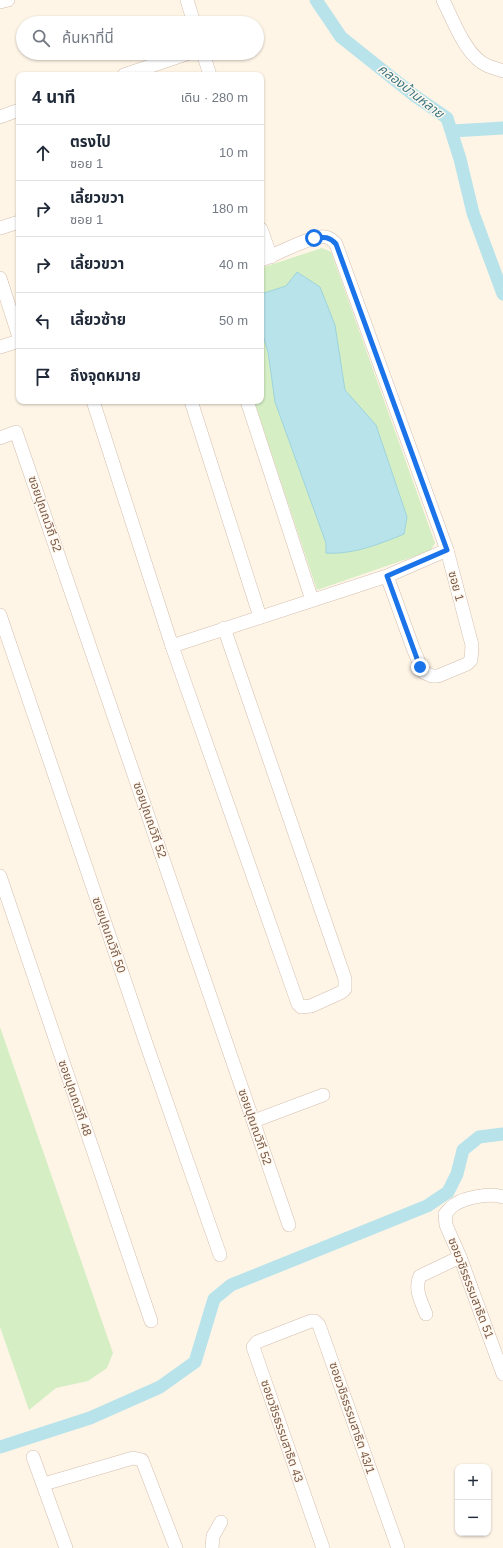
<!DOCTYPE html>
<html lang="th">
<head>
<meta charset="utf-8">
<style>
  :root { --surface:#fff; --page:#f6f6f7; --text:#1f2937; --muted:#747a83; --line:#e0e1e3 }
  body { margin:0; font-family:Helvetica,"Noto Sans Thai",sans-serif; background:var(--page); color:var(--text) }
  .controls { position:absolute; right:12px; bottom:12px; display:grid; overflow:hidden; border-radius:8px; box-shadow:0 1px 3px #0004 }
  .controls button { width:36px; height:36px; display:grid; place-items:center; padding:0; border:0; border-bottom:1px solid var(--line); background:var(--surface); color:var(--text); font:20px sans-serif }
  .stop { position:absolute; width:12px; height:12px; margin:-9px; border:3px solid #1a73e8; border-radius:50%; background:#fff }
  .stop.end { background:#1a73e8; border-color:#fff; box-shadow:0 1px 4px #0008 }
  .list { margin:0; padding:0; list-style:none }
  h2 { display:flex; justify-content:space-between; align-items:center; height:52px; margin:0; padding:0 16px; font-size:17px }
  h2 small { font-size:13px; font-weight:400; color:var(--muted) }
  .list li { display:grid; grid-template-columns:26px 1fr auto; gap:12px; align-items:center; box-sizing:border-box; height:56px; padding:0 16px; border-top:1px solid var(--line) }
  .list b { display:block; font-size:15px; white-space:nowrap }
  .list p { margin:0; font-size:13px; white-space:nowrap; color:var(--muted) }
  .list em { font-size:13px; font-style:normal; color:var(--muted) }
  .icon { flex:none; width:22px; height:22px; fill:none; stroke:currentColor; stroke-width:2; stroke-linecap:round; stroke-linejoin:round }
  .map { position:relative; flex:none; width:503px; height:1548px; overflow:hidden }
  .search { position:absolute; background:var(--surface); box-shadow:0 1px 3px #0004; left:16px; top:16px; width:248px; height:44px; display:flex; align-items:center; gap:10px; box-sizing:border-box; padding:0 14px; border-radius:22px; color:var(--muted); font-size:15px }
  .panel { position:absolute; background:var(--surface); box-shadow:0 1px 3px #0004; left:16px; top:72px; width:248px; height:332px; border-radius:8px }
  .map>svg:first-child { display:block }
  .green { fill:#d5eec3 }
  .water { fill:#b9e3ea; stroke:#9ed4dd }
  .lines { fill:none; stroke-linecap:round; stroke-linejoin:round }
  .canal { stroke:#b9e3ea; stroke-width:13 }
  .minor-casing { stroke:#d4beae; stroke-width:14 }
  .minor { stroke:#fff; stroke-width:13 }
  .route { stroke:#1a73e8; stroke-width:5 }
  .labels { text-anchor:middle; dominant-baseline:central; stroke-width:3; stroke-linejoin:round; paint-order:stroke }
  .street-label { font-size:12px; fill:#7b5a48; stroke:#fff8ef }
  .water-label { font-size:13px; font-style:italic; fill:#3a7681; stroke:#fff8ef }
</style>
</head>
<body>
<div class="map">
<svg width="503" height="1548" viewBox="0 0 503 1548">
  <rect width="100%" height="100%" fill="#fef5e7"/>
  <g class="green">
    <polygon points="322,248 331,252 435,543 430,551 317,590 254,401 261,401 261,268"/>
    <polygon points="0,1027 113,1353 107,1368 88,1381 56,1388 29,1410 0,1327"/>
  </g>
  <path class="water" d="M297,272L320,287L335,325L345,390L376,425L407,517L404,534C380,544 352,555 326,553V543L275,402L268,352L261,329V294L286,286Z"/>
  <g class="lines">
    <g class="canal">
      <polyline points="316,0 341,37 415,96 447,118 460,159 473,213 503,294"/>
      <polyline points="452,131 503,128"/>
      <polyline points="0,1447 90,1418 160,1387 195,1362 214,1299 231,1285 427,1206 448,1192 457,1174 463,1150 479,1137 503,1134"/>
    </g>
    <g class="minor-casing">
      <g id="minor">
        <polyline points="187,0 194,23"/>
        <path d="M443,0C453,20 466,57 488,66C493,68 498,69 503,71"/>
        <polyline points="0,2 8,0"/>
        <polyline points="203,53 210,75"/>
        <polyline points="124,75 189,53"/>
        <polyline points="0,117 19,110"/>
        <polyline points="0,228 19,222"/>
        <polyline points="261,229 271,257"/>
        <path d="M261,260C276,255 313,234 326,237C331,238 333,241 336,244L447,550L472,645L471,660L467,664L438,676H432L423,672L413,648L387,576"/>
        <polyline points="0,278 19,337"/>
        <polyline points="0,347 19,341"/>
        <polyline points="93,401 172,646 298,1004 301,1007 311,1006 342,992 345,989 345,979 224,628"/>
        <polyline points="191,401 260,617"/>
        <polyline points="247,401 312,600"/>
        <polyline points="0,438 16,432 289,1225"/>
        <polyline points="0,615 147,1046 220,1255"/>
        <polyline points="172,646 387,576 447,550"/>
        <polyline points="0,876 151,1321"/>
        <polyline points="254,1121 323,1095"/>
        <path d="M503,1197C490,1193 465,1197 454,1205C451,1207 448,1211 445,1214L446,1225L460,1257L503,1374"/>
        <path d="M426,1314C421,1301 414,1289 420,1276L460,1257"/>
        <polyline points="33,1457 66,1548"/>
        <polyline points="44,1484 133,1458 142,1460 176,1548"/>
        <polyline points="212,1548 213,1536 221,1522"/>
        <polyline points="323,1548 253,1347 257,1342 311,1321 315,1321 319,1325 398,1548"/>
      </g>
    </g>
    <use href="#minor" class="minor"/>
  </g>
  <g class="lines">
    <path class="route" d="M314,238C324,237 329,236 336,244L447,550L387,576L420,667"/>
  </g>
  <g class="labels">
    <g class="street-label">
      <text transform="translate(45 514) rotate(71)">ซอยปุณณวิถี 52</text>
      <text transform="translate(456 586) rotate(75)">ซอย 1</text>
      <text transform="translate(150 820) rotate(71)">ซอยปุณณวิถี 52</text>
      <text transform="translate(109 935) rotate(71)">ซอยปุณณวิถี 50</text>
      <text transform="translate(75 1098) rotate(71)">ซอยปุณณวิถี 48</text>
      <text transform="translate(255 1127) rotate(71)">ซอยปุณณวิถี 52</text>
      <text transform="translate(471 1288) rotate(69)">ซอยวชิรธรรมสาธิต 51</text>
      <text transform="translate(352 1418) rotate(71)">ซอยวชิรธรรมสาธิต 43/1</text>
      <text transform="translate(282 1431) rotate(71)">ซอยวชิรธรรมสาธิต 43</text>
    </g>
    <g class="water-label">
      <text transform="translate(411 91) rotate(38)">คลองบ้านหลาย</text>
    </g>
  </g>
</svg>
<div class="controls">
<button>+</button>
<button>−</button>
</div>
<div class="stop" style="left:314px;top:238px"></div>
<div class="stop end" style="left:420px;top:667px"></div>
<div class="search"><svg class="icon" aria-label="search" viewBox="0 0 24 24"><circle cx="10" cy="10" r="6"/><path d="M15 15l6 6"/></svg>ค้นหาที่นี่</div>
<section class="panel">
<h2>4 นาที<small>เดิน · 280 m</small></h2>
<ul class="list">
<li><svg class="icon" aria-label="ahead" viewBox="0 0 24 24"><path d="M12 20V5M6 11l6-6 6 6"/></svg><div><b>ตรงไป</b><p>ซอย 1</p></div><em>10 m</em></li>
<li><svg class="icon" aria-label="right" viewBox="0 0 24 24"><path d="M7 20v-9h11M14 6l5 5-5 5"/></svg><div><b>เลี้ยวขวา</b><p>ซอย 1</p></div><em>180 m</em></li>
<li><svg class="icon" aria-label="right" viewBox="0 0 24 24"><path d="M7 20v-9h11M14 6l5 5-5 5"/></svg><div><b>เลี้ยวขวา</b></div><em>40 m</em></li>
<li><svg class="icon" aria-label="left" viewBox="0 0 24 24"><path d="M17 20v-9H6M10 6l-5 5 5 5"/></svg><div><b>เลี้ยวซ้าย</b></div><em>50 m</em></li>
<li><svg class="icon" aria-label="arrive" viewBox="0 0 24 24"><path d="M6 21V4h12l-3 4 3 4H6"/></svg><div><b>ถึงจุดหมาย</b></div></li>
</ul>
</section>
</div>
</body>
</html>
